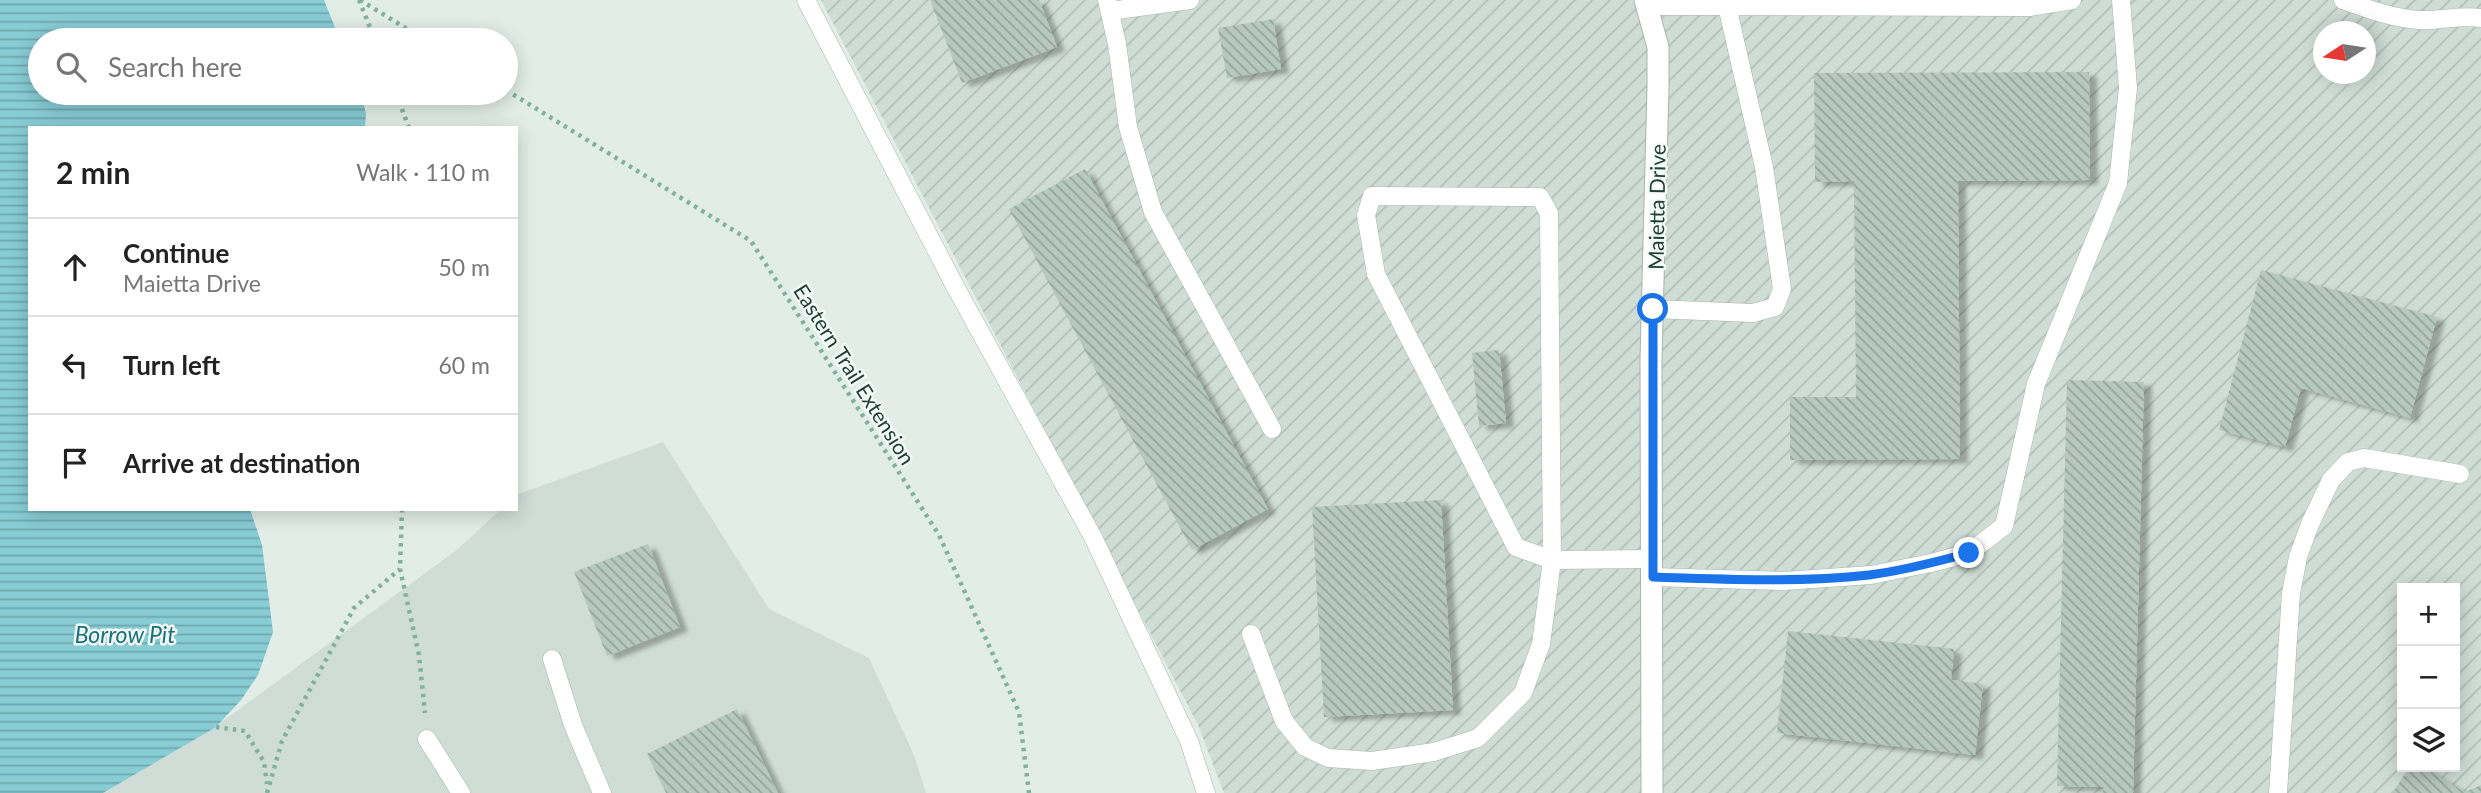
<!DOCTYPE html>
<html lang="en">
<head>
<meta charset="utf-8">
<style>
  :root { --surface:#fff; --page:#f2f2f2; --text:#222; --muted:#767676; --line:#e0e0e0 }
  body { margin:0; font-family:Lato,sans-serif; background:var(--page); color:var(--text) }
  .controls { position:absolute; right:21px; bottom:21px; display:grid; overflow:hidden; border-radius:0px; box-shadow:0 4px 18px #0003 }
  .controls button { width:63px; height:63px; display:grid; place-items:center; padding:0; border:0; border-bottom:2px solid var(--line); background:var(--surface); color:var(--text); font:35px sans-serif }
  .compass { position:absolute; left:2313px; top:21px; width:63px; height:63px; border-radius:50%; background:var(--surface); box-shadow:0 4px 18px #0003; rotate:258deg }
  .stop { position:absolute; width:21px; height:21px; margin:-16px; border:5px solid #1a73e8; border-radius:50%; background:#fff }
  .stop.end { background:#1a73e8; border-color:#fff; box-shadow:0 2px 7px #0008 }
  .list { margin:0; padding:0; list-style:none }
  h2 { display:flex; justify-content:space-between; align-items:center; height:91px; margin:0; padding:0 28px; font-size:30px }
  h2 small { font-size:23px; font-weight:400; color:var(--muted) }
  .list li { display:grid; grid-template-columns:46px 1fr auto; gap:21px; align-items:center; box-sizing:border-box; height:98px; padding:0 28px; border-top:2px solid var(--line) }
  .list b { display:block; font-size:26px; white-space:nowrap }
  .list p { margin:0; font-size:23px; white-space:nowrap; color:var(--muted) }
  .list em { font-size:23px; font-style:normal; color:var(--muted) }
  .icon { flex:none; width:38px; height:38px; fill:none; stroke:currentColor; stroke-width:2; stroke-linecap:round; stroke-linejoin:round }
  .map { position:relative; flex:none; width:2481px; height:793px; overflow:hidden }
  .search { position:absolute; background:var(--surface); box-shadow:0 4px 18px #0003; left:28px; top:28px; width:490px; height:77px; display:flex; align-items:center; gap:18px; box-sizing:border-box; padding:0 24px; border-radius:38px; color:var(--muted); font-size:26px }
  .panel { position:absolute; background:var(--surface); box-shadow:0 4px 18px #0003; left:28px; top:126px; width:490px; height:385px; border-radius:0px }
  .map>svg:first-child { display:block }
  .built { fill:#d0ddd7 }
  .industrial { fill:url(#industrial-furrows); fill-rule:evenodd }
  .water { fill:url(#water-rules) }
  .building { fill:url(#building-back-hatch); filter:url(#shadow) }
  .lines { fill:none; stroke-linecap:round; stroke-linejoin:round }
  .lane-casing { stroke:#a4b5af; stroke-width:19 }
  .street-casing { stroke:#a4b5af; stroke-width:23 }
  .path { stroke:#81b2a1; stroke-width:4.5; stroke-dasharray:3.5 5; stroke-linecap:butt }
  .lane { stroke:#fff; stroke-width:18 }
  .street { stroke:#fff; stroke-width:21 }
  .route { stroke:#1a73e8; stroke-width:9 }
  .labels { text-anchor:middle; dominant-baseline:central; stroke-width:5; stroke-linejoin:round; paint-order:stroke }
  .street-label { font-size:21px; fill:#213f36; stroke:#f3f9f6 }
  .water-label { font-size:23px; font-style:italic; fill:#18717e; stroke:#f3f9f6 }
</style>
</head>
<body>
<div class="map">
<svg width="2481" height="793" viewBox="0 0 2481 793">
  <defs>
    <pattern id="industrial-furrows" width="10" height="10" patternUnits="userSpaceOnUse" patternTransform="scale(1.75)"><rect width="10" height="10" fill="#d0ddd7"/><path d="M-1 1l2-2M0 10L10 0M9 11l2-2" fill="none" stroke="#b2bfb9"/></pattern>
    <pattern id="water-rules" width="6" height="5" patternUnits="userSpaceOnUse" patternTransform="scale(1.75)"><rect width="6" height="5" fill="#88ccd4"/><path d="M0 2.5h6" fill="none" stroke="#6fa7ad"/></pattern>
    <pattern id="building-back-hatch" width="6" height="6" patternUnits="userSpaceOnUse" patternTransform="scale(1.75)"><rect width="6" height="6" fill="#b7c8c1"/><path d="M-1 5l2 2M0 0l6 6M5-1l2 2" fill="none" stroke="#94a49e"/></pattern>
    <filter id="shadow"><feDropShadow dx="8" dy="4.5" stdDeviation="2" flood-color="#0004"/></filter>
  </defs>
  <rect width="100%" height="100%" fill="#e2ede8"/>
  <polygon class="built" points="663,442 769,609 869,658 914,755 926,793 103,793 216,726 458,549 501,509 516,509 516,495"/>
  <path class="industrial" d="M821,0H2481V793H1224L1198,725ZM2324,32H2366V74H2324ZM2402,588H2455V767H2402Z"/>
  <polygon class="water" points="0,0 324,0 340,40 40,40 40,93 361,93 366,114 365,128 30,128 30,509 250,509 262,545 273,632 258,675 241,700 216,727 103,793 0,793"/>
  <g class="building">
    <polygon points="930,0 1039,0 1057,47 962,83"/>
    <polygon points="1273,19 1281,69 1227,78 1218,28"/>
    <polygon points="2089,72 2090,180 1958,181 1960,459 1790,460 1790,397 1856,397 1854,181 1815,182 1814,73"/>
    <polygon points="1085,169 1268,509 1192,550 1009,209"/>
    <polygon points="2261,270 2437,317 2410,418 2301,388 2285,447 2219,430"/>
    <polygon points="1499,350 1506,423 1479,426 1472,353"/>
    <polygon points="2067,380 2144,382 2133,793 2103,793 2104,787 2057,786"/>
    <polygon points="1441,500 1453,710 1324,717 1312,507"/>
    <polygon points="648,544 680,627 607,656 574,572"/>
    <polygon points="1788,631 1954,649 1951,680 1983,684 1975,755 1777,733"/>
    <polygon points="737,709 778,793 666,793 647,754"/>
    <polygon points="2409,767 2423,767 2465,792 2481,785 2481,793 2393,793"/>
  </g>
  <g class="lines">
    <g class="lane-casing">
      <g id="lane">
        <polyline points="806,0 956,288 1094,539 1189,741 1206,793"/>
        <polyline points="1107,0 1117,44 1128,127 1153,212 1272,429"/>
        <path d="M2343,0C2368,9 2391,18 2419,20C2440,21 2460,15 2481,18"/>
        <polyline points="1648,6 2030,7 2072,0"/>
        <polyline points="1110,11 1190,0"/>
        <polyline points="1653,309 1753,313 1775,307 1782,289 1764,167 1727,6"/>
        <polyline points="1653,577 1784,581 1871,575 1931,563 1969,553 2004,526 2036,384 2118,183 2128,88 2121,0"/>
        <polyline points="1251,634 1284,721 1305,747 1328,758 1372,761 1434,752 1478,738 1523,693 1541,644 1552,560 1549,213 1540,197 1372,196 1366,215 1376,274 1516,547 1552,560 1652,559"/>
        <polyline points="552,659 573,725 602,793"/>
        <polyline points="427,739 461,793"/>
        <polyline points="2278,793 2291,593 2298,557 2310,524 2331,480 2348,462 2364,458 2460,474"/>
      </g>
    </g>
    <g class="street-casing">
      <polyline id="street" points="1645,0 1658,47 1658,87 1651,360 1652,793"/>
    </g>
    <g class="path">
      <polyline points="359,0 375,40"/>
      <polyline points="360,0 425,40"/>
      <polyline points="506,90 751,241 939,535 1019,712 1029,793"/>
      <polyline points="396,93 409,128"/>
      <polyline points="402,509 400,569 419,655 425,713"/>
      <polyline points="216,727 245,731 264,762 267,784"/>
      <polyline points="267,793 282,741 354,608 400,569"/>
    </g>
    <use href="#lane" class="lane"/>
    <use href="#street" class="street"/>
  </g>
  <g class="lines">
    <path class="route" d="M1653,309V577C1725,579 1797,583 1869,575C1902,571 1936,562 1969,553"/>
  </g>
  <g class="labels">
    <g class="street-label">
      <text transform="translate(1656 207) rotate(-89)">Maietta Drive</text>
      <text transform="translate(855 374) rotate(58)">Eastern Trail Extension</text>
    </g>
    <g class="water-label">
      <text x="125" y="634">Borrow Pit</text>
    </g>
  </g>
</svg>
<div class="controls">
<button>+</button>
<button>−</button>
<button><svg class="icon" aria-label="layers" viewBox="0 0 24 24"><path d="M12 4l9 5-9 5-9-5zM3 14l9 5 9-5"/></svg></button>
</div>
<svg class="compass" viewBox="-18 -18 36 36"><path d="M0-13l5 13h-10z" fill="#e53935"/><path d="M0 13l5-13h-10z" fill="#767676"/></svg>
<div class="stop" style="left:1653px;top:309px"></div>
<div class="stop end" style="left:1969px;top:553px"></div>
<div class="search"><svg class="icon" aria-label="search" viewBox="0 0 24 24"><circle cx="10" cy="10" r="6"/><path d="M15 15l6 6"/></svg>Search here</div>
<section class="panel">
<h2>2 min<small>Walk · 110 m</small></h2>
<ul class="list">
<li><svg class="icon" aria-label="ahead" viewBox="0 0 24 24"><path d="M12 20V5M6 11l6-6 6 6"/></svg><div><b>Continue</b><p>Maietta Drive</p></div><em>50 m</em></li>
<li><svg class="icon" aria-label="left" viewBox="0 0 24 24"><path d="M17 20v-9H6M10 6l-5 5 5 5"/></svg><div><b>Turn left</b></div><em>60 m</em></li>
<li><svg class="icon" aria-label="arrive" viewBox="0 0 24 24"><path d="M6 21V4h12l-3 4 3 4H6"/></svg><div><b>Arrive at destination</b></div></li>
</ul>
</section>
</div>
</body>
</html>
